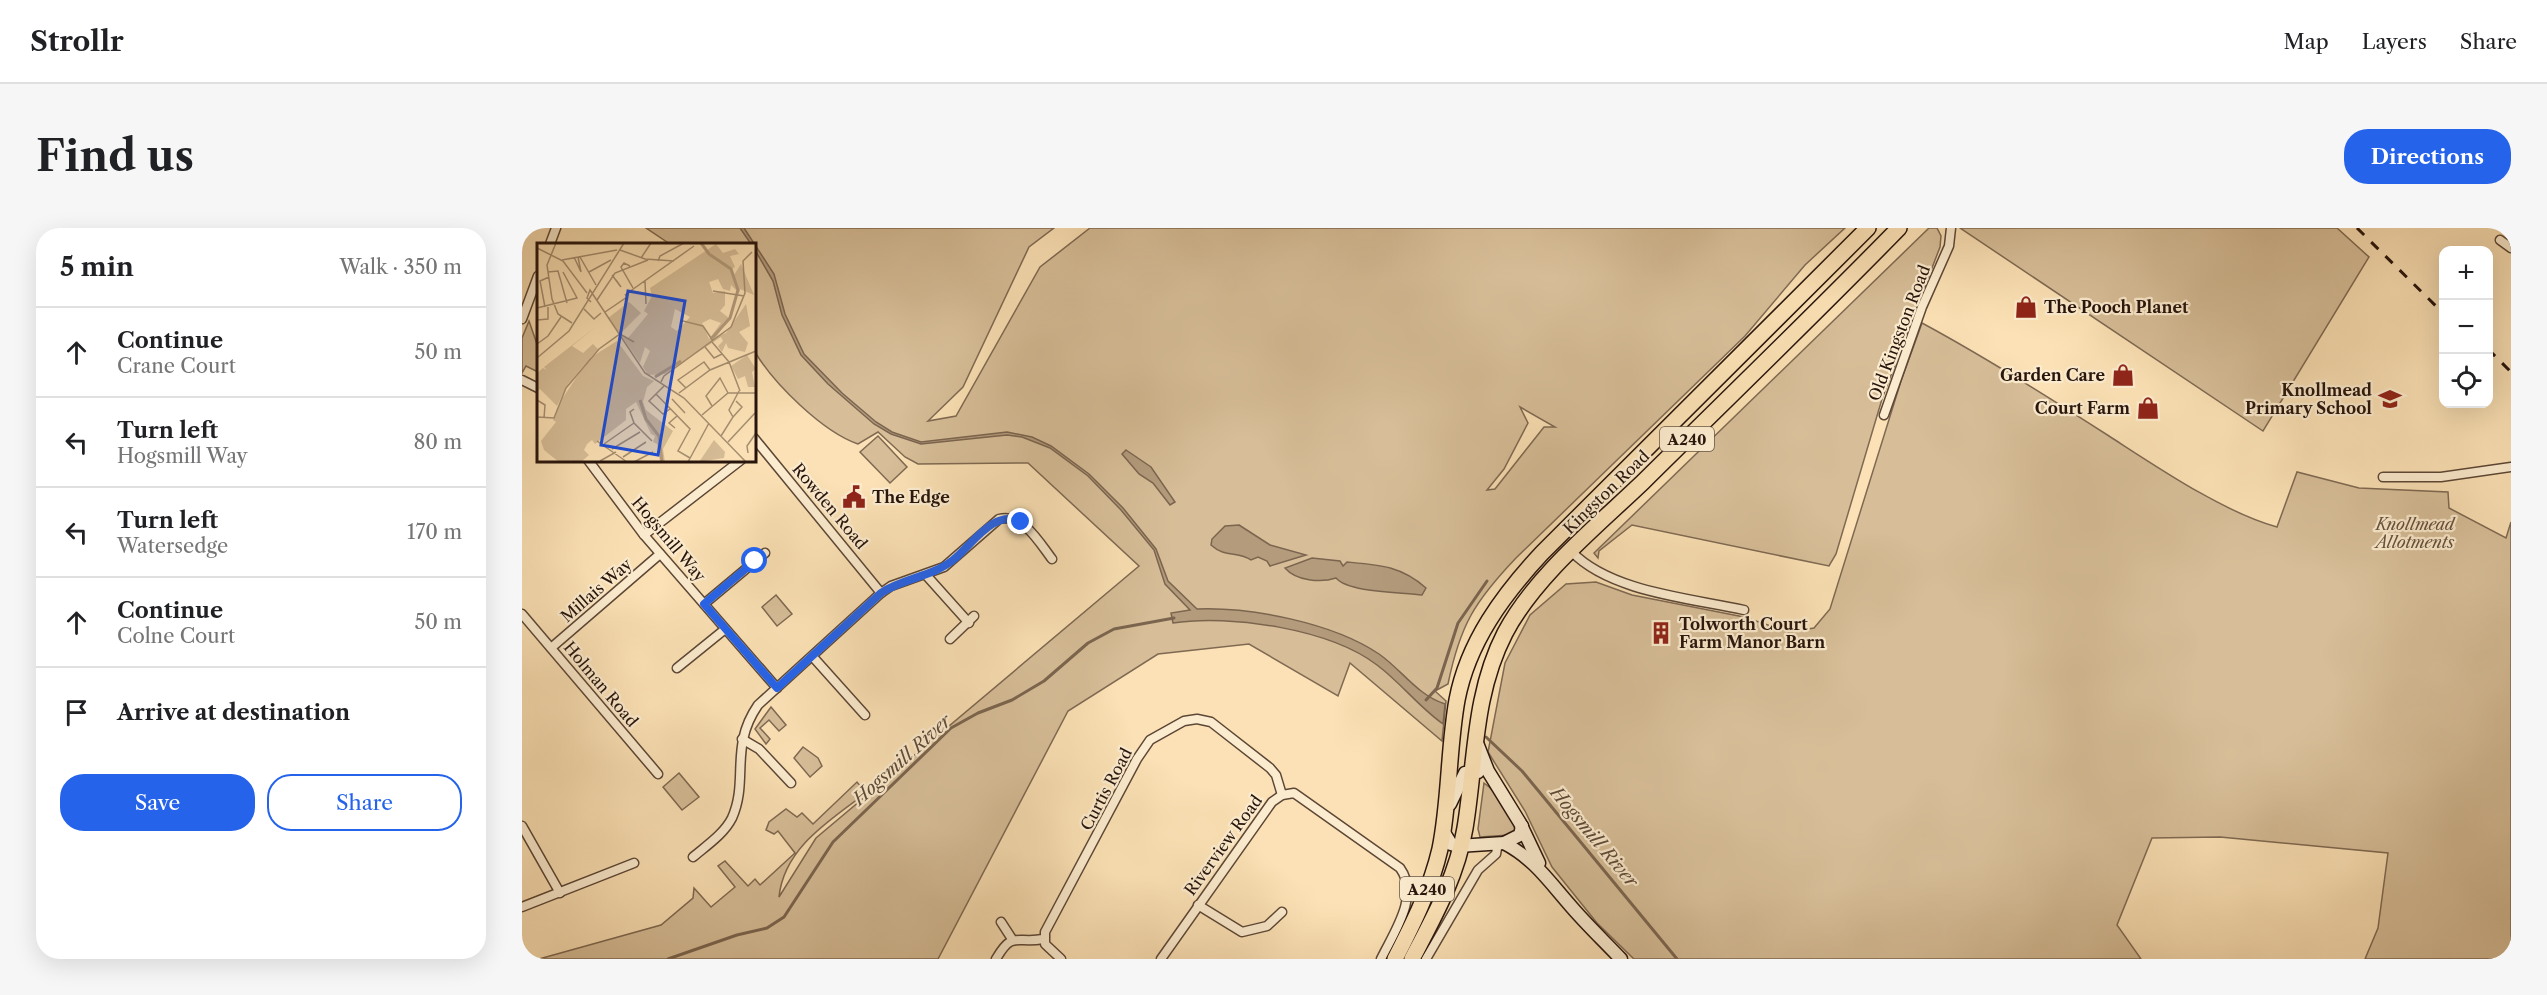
<!DOCTYPE html>
<html lang="en">
<head>
<meta charset="utf-8">
<style>
  :root { --surface:#fff; --page:#f6f6f6; --text:#202124; --muted:#757577; --line:#e0e0e0; --accent:#2563eb }
  body { margin:0; font-family:"Libre Caslon Text",serif; background:var(--page); color:var(--text) }
  .controls { position:absolute; right:18px; top:18px; display:grid; overflow:hidden; border-radius:12px; box-shadow:0 6px 24px #0002 }
  .controls button { width:54px; height:54px; display:grid; place-items:center; padding:0; border:0; border-bottom:2px solid var(--line); background:var(--surface); color:var(--text); font:30px sans-serif }
  .stop { position:absolute; width:18px; height:18px; margin:-14px; border:4px solid #2563eb; border-radius:50%; background:#fff }
  .stop.end { background:#2563eb; border-color:#fff; box-shadow:0 2px 6px #0008 }
  .list { margin:0; padding:0; list-style:none }
  h2 { display:flex; justify-content:space-between; align-items:center; height:78px; margin:0; padding:0 24px; font-size:26px }
  h2 small { font-size:20px; font-weight:400; color:var(--muted) }
  .list li { display:grid; grid-template-columns:39px 1fr auto; gap:18px; align-items:center; box-sizing:border-box; height:90px; padding:0 24px; border-top:2px solid var(--line) }
  .list b { display:block; font-size:22px; white-space:nowrap }
  .list p { margin:0; font-size:20px; white-space:nowrap; color:var(--muted) }
  .list em { font-size:20px; font-style:normal; color:var(--muted) }
  .actions { display:flex; gap:12px; padding:18px 24px }
  .actions a { flex:1; padding:14px 0; border:2px solid var(--accent); border-radius:24px; text-align:center; font-size:21px; color:var(--accent) }
  .actions .main { background:var(--accent); color:#fff }
  .icon { flex:none; width:33px; height:33px; fill:none; stroke:currentColor; stroke-width:2; stroke-linecap:round; stroke-linejoin:round }
  .map { position:relative; flex:none; width:1989px; height:731px; overflow:hidden; border-radius:24px }
  header { display:flex; align-items:center; gap:36px; box-sizing:border-box; height:84px; padding:0 30px; background:var(--surface); border-bottom:2px solid var(--line) }
  header strong { font-size:28px }
  nav { display:flex; gap:33px; margin-inline-start:auto; font-size:21px }
  .intro { display:flex; align-items:center; justify-content:space-between; box-sizing:border-box; height:144px; padding:0 36px }
  h1 { margin:0; font-size:42px }
  .button { padding:15px 27px; border-radius:24px; background:var(--accent); color:#fff; font-size:21px; font-weight:700 }
  main { display:flex; gap:36px; padding:0 36px }
  aside { flex:1; background:var(--surface); border-radius:24px; box-shadow:0 6px 24px #0002 }
  .map>svg:first-child { display:block }
  .green { fill:#d7be98; stroke:#7f6952; stroke-width:1.5; fill-rule:evenodd }
  .water { fill:#b39b7c; stroke:#7b654f; stroke-width:1.5 }
  .lines { fill:none; stroke-linecap:round; stroke-linejoin:round }
  .stream { stroke:#7b654f; stroke-width:3 }
  .street-casing { stroke:#5c4736; stroke-width:11 }
  .secondary-casing { stroke:#27140c; stroke-width:15 }
  .highway-casing { stroke:#27140c; stroke-width:18 }
  .street { stroke:#fceccf; stroke-width:8 }
  .secondary { stroke:#fceccf; stroke-width:12 }
  .highway { stroke:#fbe1b5; stroke-width:15 }
  .rail { stroke:#27140c; stroke-width:3; stroke-dasharray:10 10; stroke-linecap:butt }
  .route { stroke:#2563eb; stroke-width:8 }
  .labels { text-anchor:middle; dominant-baseline:central; stroke-width:4.5; stroke-linejoin:round; paint-order:stroke }
  .shield { fill:#fceccf; stroke:#675546; stroke-width:1.5 }
  .shield-label { font-size:15px; font-weight:bold; fill:#27140c }
  .poi-label { font-size:16px; font-weight:bold; fill:#27140c; stroke:#fceccf; text-anchor:start }
  .street-label { font-size:16px; fill:#27140c; stroke:#fceccf }
  .park-label { font-size:16px; font-style:italic; fill:#65503d; stroke:#fceccf }
  .water-label { font-size:18px; font-style:italic; fill:#5f4a39; stroke:#fceccf }
  .inset-river { fill:none; stroke:#b39b7c; stroke-width:3 }
  .inset-road { fill:none; stroke:#a68f71; stroke-width:1.5 }
  .view { fill:#1d4ed8; fill-opacity:0.15; stroke:#1d4ed8; stroke-width:3 }
  .inset-edge { fill:none; stroke:#27140c; stroke-width:3 }
</style>
</head>
<body>
<header>
<strong>Strollr</strong>
<nav><a>Map</a><a>Layers</a><a>Share</a></nav>
</header>
<div class="intro"><h1>Find us</h1><a class="button">Directions</a></div>
<main>
<aside>
<h2>5 min<small>Walk · 350 m</small></h2>
<ul class="list">
<li><svg class="icon" aria-label="ahead" viewBox="0 0 24 24"><path d="M12 20V5M6 11l6-6 6 6"/></svg><div><b>Continue</b><p>Crane Court</p></div><em>50 m</em></li>
<li><svg class="icon" aria-label="left" viewBox="0 0 24 24"><path d="M17 20v-9H6M10 6l-5 5 5 5"/></svg><div><b>Turn left</b><p>Hogsmill Way</p></div><em>80 m</em></li>
<li><svg class="icon" aria-label="left" viewBox="0 0 24 24"><path d="M17 20v-9H6M10 6l-5 5 5 5"/></svg><div><b>Turn left</b><p>Watersedge</p></div><em>170 m</em></li>
<li><svg class="icon" aria-label="ahead" viewBox="0 0 24 24"><path d="M12 20V5M6 11l6-6 6 6"/></svg><div><b>Continue</b><p>Colne Court</p></div><em>50 m</em></li>
<li><svg class="icon" aria-label="arrive" viewBox="0 0 24 24"><path d="M6 21V4h12l-3 4 3 4H6"/></svg><div><b>Arrive at destination</b></div></li>
</ul>
<div class="actions"><a class="main">Save</a><a>Share</a></div>
</aside>
<div class="map">
<svg width="1989" height="731" viewBox="0 0 1989 731">
  <rect width="100%" height="100%" fill="#fbe1b5"/>
  <filter id="stains"><feTurbulence type="fractalNoise" baseFrequency=".00333" numOctaves="4"/><feColorMatrix values="0 0 0 0 .2 0 0 0 0 .09 0 0 0 0 .02 0 0 0 .5 -.17"/></filter>
  <radialGradient id="worn" r=".72"><stop offset=".6" stop-color="#630" stop-opacity="0"/><stop offset="1" stop-color="#630" stop-opacity=".3"/></radialGradient>
  <g class="green">
    <path d="M124,0H532L507,19L441,159L406,193L434,188L518,39L568,0H1323L1283,37L1223,108L994,330C953,373 938,397 926,456L913,463L924,473L920,513L828,435L816,468L727,416L636,426L546,483L416,731H17L139,697L171,670L172,660L189,679L213,659L196,638L203,633L226,658L233,651L238,657L273,625L256,603L252,606L244,602L247,594L264,581L275,589L280,585L291,596L335,554L344,565C307,593 262,620 257,669L294,610L617,338L506,235L396,236L383,229L356,204L336,216C301,204 252,156 233,124L232,16H148ZM998,179L1033,199H1022L973,261L965,262L982,241L1006,195Z"/>
    <polygon points="1407,0 1415,0 1419,8 1418,19 1360,171 1314,326 1307,338 1110,297 1077,323 1076,330 1072,325"/>
    <polygon points="1438,0 1815,0 1847,29 1741,203"/>
    <polygon points="7,93 16,119 16,144 4,138 0,145 0,110"/>
    <path d="M1400,95C1465,130 1525,168 1587,208C1635,239 1701,284 1755,299L1775,244L1837,260L1926,264L1927,280L1984,310L1989,294V731H1843L1856,700L1866,625L1698,609L1630,610L1595,697L1619,731H1112L1075,695L1030,639L1003,583L966,524L983,435L1008,387L1044,356L1074,354L1110,367L1222,389L1267,404L1292,400L1308,381L1379,153Z"/>
    <polygon points="356,208 385,239 368,255 338,224"/>
    <polygon points="254,367 270,386 255,398 240,379"/>
    <polygon points="249,479 264,497 257,503 247,492 238,500 248,511 244,516 233,501"/>
    <polygon points="281,519 296,530 300,538 288,549 272,530"/>
    <polygon points="157,545 177,569 160,582 141,559"/>
    <path d="M962,555C975,564 991,586 993,602L987,607L958,609L956,601Z"/>
  </g>
  <g class="water">
    <path d="M218,0H222L252,46L263,86L282,126L320,165L354,194L370,204L399,214L485,204L510,209L529,218L567,246L601,280L634,321L646,353L675,381C730,379 811,395 857,426C880,442 895,467 923,476L921,496C897,479 879,455 855,437C808,401 708,386 651,395L649,385L668,382L643,356L632,322L599,282L566,248L528,220L500,209L485,207L399,216L369,206L352,196L306,156L279,127L260,87L251,53L233,22L232,16H229Z"/>
    <polygon points="604,222 629,239 653,274 648,277 631,255 617,246 600,226"/>
    <path d="M717,297L748,317L784,327L748,338L745,333L736,329L729,332C716,323 703,330 689,317L690,311L703,298Z"/>
    <path d="M790,330L818,333L821,338L825,334C858,337 879,338 904,360L900,367C880,364 827,365 814,350C799,355 774,353 763,340Z"/>
  </g>
  <g class="lines">
    <g class="stream">
      <polyline points="904,472 915,460 936,395 965,353"/>
      <polyline points="964,509 1000,543 1155,731"/>
      <polyline points="146,731 215,707 245,700 262,689 311,614 429,500 456,485 490,472 522,453 566,415 592,401 652,390"/>
    </g>
    <g class="street-casing">
      <g id="street">
        <polyline points="1978,12 1989,20"/>
        <polyline points="28,16 34,0"/>
        <polyline points="0,91 16,48"/>
        <polyline points="0,152 16,160"/>
        <polyline points="1362,187 1400,79 1427,18 1429,0"/>
        <polyline points="232,210 359,365"/>
        <polyline points="66,232 122,307 255,460"/>
        <polyline points="1861,249 1919,249 1989,239"/>
        <polyline points="122,307 219,232"/>
        <path d="M1050,324C1089,364 1168,370 1222,382"/>
        <polyline points="404,347 447,395"/>
        <polyline points="182,376 243,325"/>
        <polyline points="0,386 136,546"/>
        <polyline points="428,411 452,388"/>
        <polyline points="29,420 138,326"/>
        <polyline points="291,429 343,487"/>
        <polyline points="155,440 202,402"/>
        <polyline points="220,511 237,521 269,555"/>
        <polyline points="0,598 38,665"/>
        <path d="M171,629C184,618 202,606 210,590C227,552 207,519 236,477L359,365L369,358L422,339L477,291C501,285 517,314 530,331"/>
        <polyline points="676,677 720,704 745,698 760,684"/>
        <polyline points="0,679 112,635"/>
        <polyline points="479,694 490,711"/>
        <path d="M474,731C491,702 494,716 521,711"/>
        <polyline points="539,731 523,716 523,704 615,531 628,512 662,493 675,491 689,494 748,540 754,547 760,567"/>
        <path d="M639,731L750,574L760,567L772,565L878,640C898,668 872,704 859,731"/>
        <polyline points="904,731 956,642 974,626 976,615"/>
      </g>
    </g>
    <g class="secondary-casing">
      <g id="secondary">
        <polyline points="955,515 966,543 998,595 1017,635"/>
        <polyline points="928,576 943,545 956,544"/>
        <polyline points="921,603 929,616 936,618 982,615 998,607 1000,598"/>
        <path d="M982,615C1011,630 1026,652 1047,676C1063,695 1082,713 1099,731"/>
      </g>
    </g>
    <g class="highway-casing">
      <g id="highway">
        <path d="M873,731C891,696 909,660 918,621C928,572 926,522 935,472C946,414 981,367 1020,325L1346,0"/>
        <path d="M890,731C912,689 935,648 943,600C954,534 951,467 983,405C1013,348 1075,298 1121,254C1207,169 1293,86 1377,0"/>
      </g>
    </g>
    <use href="#street" class="street"/>
    <use href="#secondary" class="secondary"/>
    <use href="#highway" class="highway"/>
    <g class="rail">
      <polyline points="1835,0 1922,86"/>
      <polyline points="1966,121 1989,144"/>
    </g>
  </g>
  <g class="lines">
    <path class="route" d="M233,333L182,376L255,460L359,365C381,350 410,349 431,332C450,317 472,280 499,294"/>
  </g>
  <defs>
    <g id="shop-bare" transform="scale(1.8)"><path d="M-5-2.5h2.3a2.7 3.5 0 0 1 5.4 0H5L5.5 6h-11ZM-1.5-2.5h3a1.5 2.3 0 0 0-3 0Z" fill="#8f2418" stroke="#fceccf" stroke-width="2.5" paint-order="stroke"/></g>
    <g id="school-bare" transform="scale(1.8)"><path d="M0-5L7-2L0 1L-7-2ZM-4 1L0 2.5L4 1V4Q0 6-4 4Z" fill="#8f2418" stroke="#fceccf" stroke-width="2.5" paint-order="stroke"/></g>
    <g id="civic-bare" transform="scale(1.8)"><path d="M-.6-6.5H3V-4.5H.6V-3L4-1V1h2V6H-6V1h2V-1L-.6-3ZM-1.2 2.5V6h2.4V2.5Z" fill="#8f2418" stroke="#fceccf" stroke-width="2.5" paint-order="stroke"/></g>
    <g id="building-bare" transform="scale(1.8)"><path d="M-4-6H4V6H1V3H-1V6H-4ZM-2.5-4.3h1.7v1.8h-1.7ZM.8-4.3h1.7v1.8H.8ZM-2.5-1h1.7V.8h-1.7ZM.8-1h1.7V.8H.8Z" fill="#8f2418" stroke="#fceccf" stroke-width="2.5" paint-order="stroke"/></g>
  </defs>
  <g fill-rule="evenodd">
    <use href="#shop-bare" x="1504" y="79"/>
    <use href="#shop-bare" x="1601" y="147"/>
    <use href="#school-bare" x="1868" y="171"/>
    <use href="#shop-bare" x="1626" y="180"/>
    <use href="#civic-bare" x="332" y="269"/>
    <use href="#building-bare" x="1139" y="405"/>
  </g>
  <g class="labels">
    <g class="shield">
      <rect x="1138" y="199" width="54" height="24" rx="4.5"/>
      <rect x="878" y="649" width="54" height="24" rx="4.5"/>
    </g>
    <g class="shield-label">
      <text x="1165" y="211">A240</text>
      <text x="905" y="661">A240</text>
    </g>
    <g class="poi-label">
      <text x="1522" y="79">The Pooch Planet</text>
      <text x="1583" y="147" text-anchor="end">Garden Care</text>
      <text x="1850" y="162" text-anchor="end">Knollmead<tspan x="1850" dy="18">Primary School</tspan></text>
      <text x="1608" y="180" text-anchor="end">Court Farm</text>
      <text x="350" y="269">The Edge</text>
      <text x="1157" y="396">Tolworth Court<tspan x="1157" dy="18">Farm Manor Barn</tspan></text>
    </g>
    <g class="street-label">
      <text transform="translate(1377 105) rotate(-69)">Old Kingston Road</text>
      <text transform="translate(1084 264) rotate(-44)">Kingston Road</text>
      <text transform="translate(308 278) rotate(50)">Rowden Road</text>
      <text transform="translate(147 311) rotate(50)">Hogsmill Way</text>
      <text transform="translate(74 362) rotate(-41)">Millais Way</text>
      <text transform="translate(79 456) rotate(50)">Holman Road</text>
      <text transform="translate(584 561) rotate(-62)">Curtis Road</text>
      <text transform="translate(701 617) rotate(-54)">Riverview Road</text>
    </g>
    <g class="park-label">
      <text x="1893" y="296">Knollmead<tspan x="1893" dy="18">Allotments</tspan></text>
    </g>
    <g class="water-label">
      <text transform="translate(380 532) rotate(-42)">Hogsmill River</text>
      <text transform="translate(1072 609) rotate(50)">Hogsmill River</text>
    </g>
  </g>
  <g transform="translate(15 15)">
    <rect width="219" height="219" fill="#fbe1b5"/>
    <path d="M179,1L186,10L198,6L202,11L193,13L198,24L194,26L197,32L204,21L217,52L203,46L202,50L194,42L193,48L186,46L181,36L172,39L176,50L188,48V62L183,68L192,75L180,93L189,90L209,61L213,83L202,89L211,100L208,109L191,105L189,100L185,109L181,103L186,98L184,94L128,131L111,132L106,124L113,108L108,104L103,120L84,92L91,95L111,71L107,68L115,53L113,45ZM138,66L153,74L140,88L134,84ZM173,76L184,80L172,96L165,80ZM92,59L104,70L83,91L71,75ZM61,82L35,103L46,110L56,101L61,106L53,115L80,98L106,133L117,138L110,144L106,159L109,167L136,188L126,206L128,219H123L120,201L116,199L118,193L114,191L99,159L89,166V177L58,201L55,197L50,201L47,207L52,212L44,219H22L7,207L4,198L19,179L16,177L25,156L49,120L31,141L20,163L3,146L0,149V130L6,125L10,127L7,124ZM210,112L219,126L215,129L218,144H211L208,133L201,136L194,123ZM177,197L188,209L187,215L162,219Z" fill="#d7be98" fill-rule="evenodd"/>
    <path class="inset-river" d="M164,0L172,11L194,26L201,47L193,75L175,95M118,134L144,118M103,157L109,176L122,193L125,219"/>
    <path class="inset-road" d="M19,0L10,22L15,56L21,71L35,80M0,5L26,18L50,50M83,7L108,16L137,18M37,14L44,29L41,14M43,14L59,42M104,15L114,0M25,17L80,7M121,18L123,13L147,0M93,23L87,20L84,24L96,45M11,29L21,28L30,60M52,29L74,17M75,32L84,44L79,37M108,38L109,61M176,48L207,53M92,49L157,3M60,57L78,30L111,17M54,59L50,55L53,47L108,130L147,155L209,219M8,64L3,38L12,34M0,65L40,55L26,29M47,66L57,76L64,70M68,69L90,54L88,51M0,77L11,76V64M146,78L166,83L176,98M175,99L192,119L203,148M0,101L11,93L24,74M168,104L177,115L185,111M0,115L32,88L87,0M124,139L127,133L194,84L208,50L206,18L215,9M127,143L112,158L126,171L133,166M149,145L141,137L167,119L173,127M142,150L173,127L219,108M119,151L153,186L141,208L153,215M135,156L148,170M0,157L8,162L7,175M175,163L169,153L183,135L191,150M97,166L93,169L97,180L115,198M165,172L191,150H219M0,174L17,175L29,145L62,106L83,91L97,99M196,174L205,164L199,158M138,185L132,180L140,173M184,193L196,174L192,167L202,148M60,198L90,219M191,199L218,170M67,201L97,180M75,206L103,189M211,210L210,203L219,190M86,214L109,199M63,218L79,209M97,219L116,209M151,219L172,180"/>
    <path class="view" d="M91,48L148,58L121,212L64,202Z"/>
    <rect width="219" height="219" class="inset-edge"/>
  </g>
  <rect width="100%" height="100%" filter="url(#stains)"/>
  <rect width="100%" height="100%" fill="url(#worn)"/>
</svg>
<div class="controls">
<button>+</button>
<button>−</button>
<button><svg class="icon" aria-label="locate" viewBox="0 0 24 24"><circle cx="12" cy="12" r="6"/><path d="M12 2v4M12 18v4M2 12h4M18 12h4"/></svg></button>
</div>
<div class="stop" style="left:233px;top:333px"></div>
<div class="stop end" style="left:499px;top:294px"></div>
</div>
</main>
</body>
</html>
